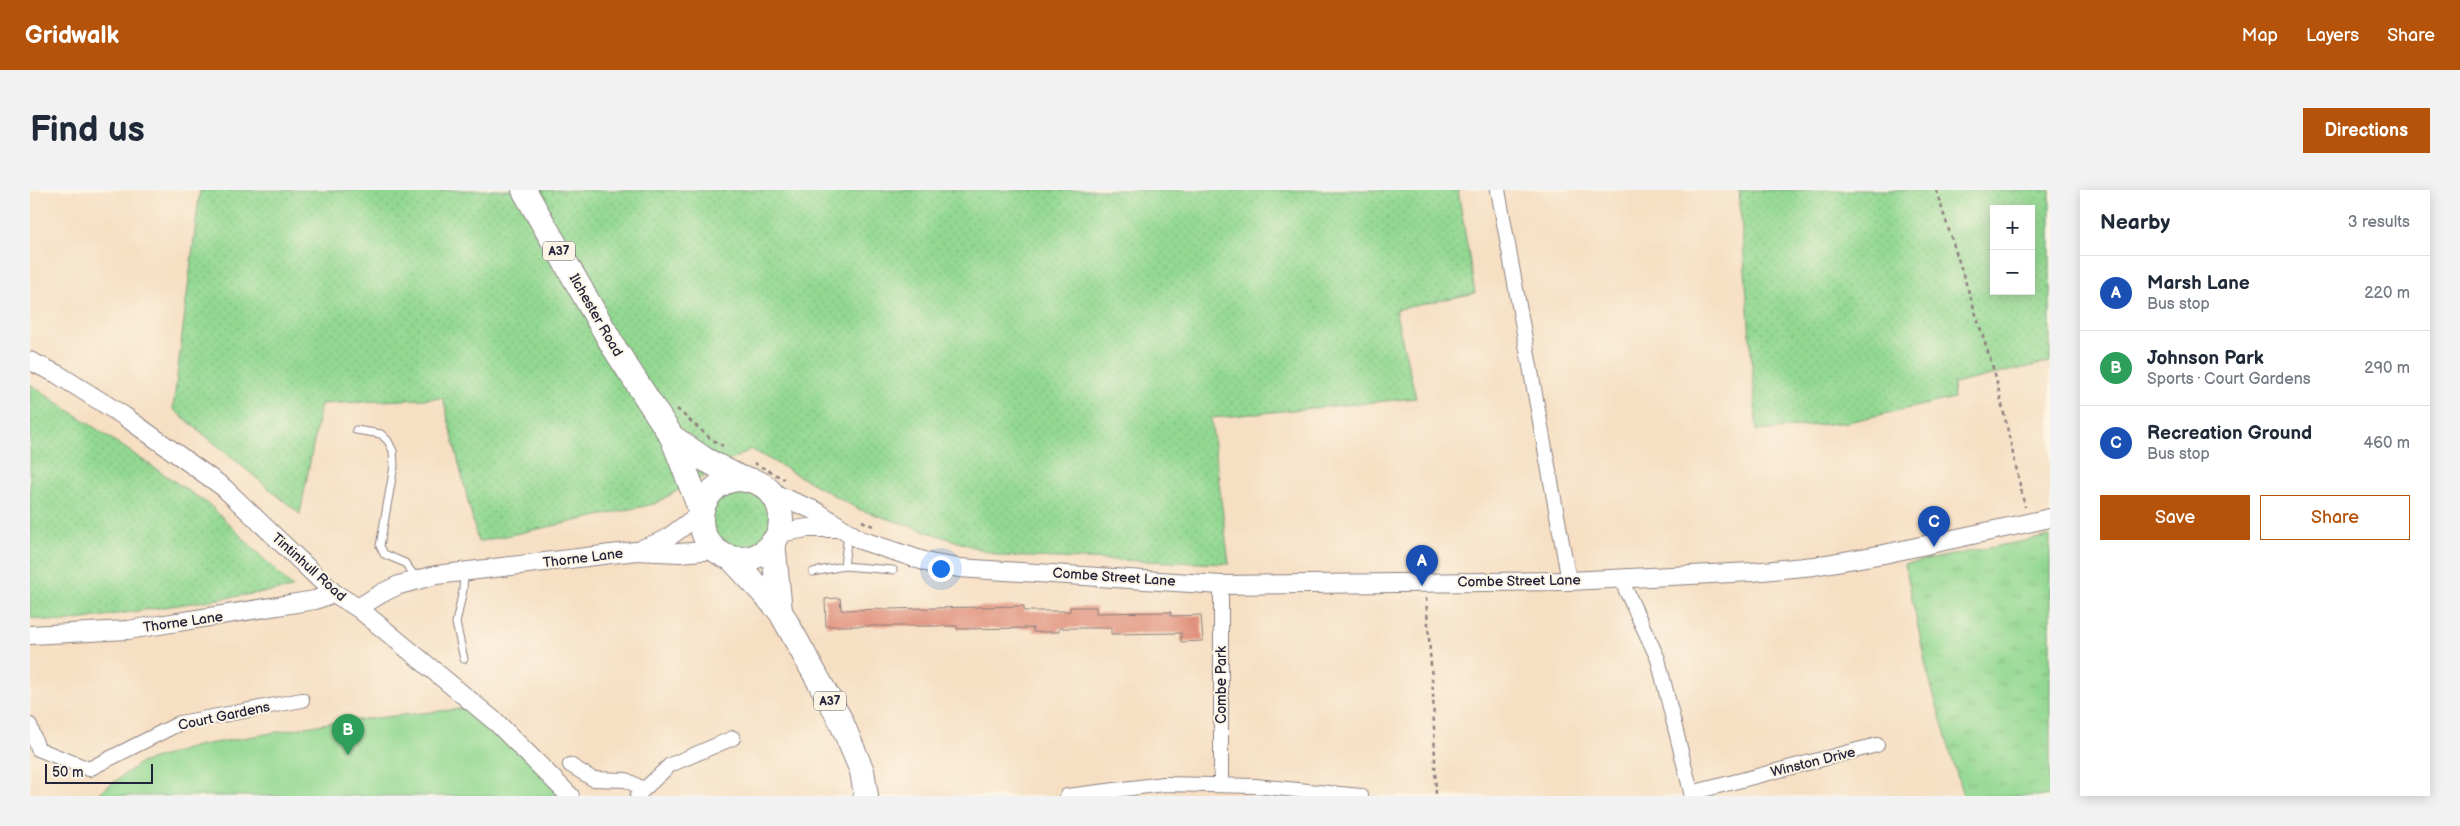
<!DOCTYPE html>
<html lang="en">
<head>
<meta charset="utf-8">
<style>
  :root { --surface:#fff; --page:#f2f2f3; --text:#1f2937; --muted:#747a83; --line:#e0e1e3; --accent:#b45309 }
  body { margin:0; font-family:"Balsamiq Sans",sans-serif; background:var(--page); color:var(--text) }
  .controls { position:absolute; right:15px; top:15px; display:grid; overflow:hidden; border-radius:0px; box-shadow:0 2px 12px #0003 }
  .controls button { width:45px; height:45px; display:grid; place-items:center; padding:0; border:0; border-bottom:1px solid var(--line); background:var(--surface); color:var(--text); font:25px sans-serif }
  .scale { position:absolute; left:15px; bottom:12px; width:108px; box-sizing:border-box; padding-left:5px; border:2px solid #22223b; border-top:0; font-size:14px; line-height:18px; white-space:nowrap; color:#22223b; -webkit-text-stroke:4px #fcf5e5; paint-order:stroke }
  .you { position:absolute; left:910px; top:378px; width:18px; height:18px; margin:-12px; border:4px solid #fff; border-radius:50%; background:#1a73e8; box-shadow:0 0 0 8px #1a73e833 }
  .badge { display:grid; place-items:center; width:32px; height:32px; border-radius:50%; background:var(--accent); color:#fff; font-size:16px; font-weight:700 }
  .pin { position:absolute; translate:-50% -41px; filter:drop-shadow(0 1px 2px #0008) }
  .pin::after { content:''; position:absolute; top:26px; width:18px; height:15px; background:inherit; clip-path:polygon(0 0,100% 0,50% 100%) }
  .list { margin:0; padding:0; list-style:none }
  h2 { display:flex; justify-content:space-between; align-items:center; height:65px; margin:0; padding:0 20px; font-size:21px }
  h2 small { font-size:16px; font-weight:400; color:var(--muted) }
  .list li { display:grid; grid-template-columns:32px 1fr auto; gap:15px; align-items:center; box-sizing:border-box; height:75px; padding:0 20px; border-top:1px solid var(--line) }
  .list b { display:block; font-size:19px; white-space:nowrap }
  .list p { margin:0; font-size:16px; white-space:nowrap; color:var(--muted) }
  .list em { font-size:16px; font-style:normal; color:var(--muted) }
  .actions { display:flex; gap:10px; padding:15px 20px }
  .actions a { flex:1; padding:11px 0; border:1px solid var(--accent); border-radius:0px; text-align:center; font-size:18px; color:var(--accent) }
  .actions .main { background:var(--accent); color:#fff }
  .map { position:relative; flex:none; width:2020px; height:606px; overflow:hidden; border-radius:0px }
  header { display:flex; align-items:center; gap:30px; box-sizing:border-box; height:70px; padding:0 25px; background:var(--accent); color:#fff }
  header strong { font-size:24px }
  nav { display:flex; gap:28px; margin-inline-start:auto; font-size:18px }
  .intro { display:flex; align-items:center; justify-content:space-between; box-sizing:border-box; height:120px; padding:0 30px }
  h1 { margin:0; font-size:35px }
  .button { padding:12px 22px; border-radius:0px; background:var(--accent); color:#fff; font-size:18px; font-weight:700 }
  main { display:flex; gap:30px; padding:0 30px }
  aside { flex:1; background:var(--surface); border-radius:0px; box-shadow:0 2px 12px #0003 }
  .map>svg:first-child { display:block }
  .grass { fill:url(#grass-dots); stroke:#5a7d66; fill-rule:evenodd }
  .park { fill:url(#park-tufts); stroke:#5a7d66 }
  .pitch { fill:#92d891; stroke:#5a7d66 }
  .building { fill:#e0917d }
  .lines { fill:none; stroke-linecap:round; stroke-linejoin:round }
  .service-casing { stroke:#8c807f; stroke-width:9 }
  .minor-casing { stroke:#8c807f; stroke-width:16 }
  .tertiary-casing { stroke:#8c807f; stroke-width:20 }
  .trunk-casing { stroke:#8c807f; stroke-width:26 }
  .path { stroke:#8c807f; stroke-width:2.5; stroke-dasharray:4 4; stroke-linecap:butt }
  .service { stroke:#fff; stroke-width:7 }
  .minor { stroke:#fff; stroke-width:14 }
  .tertiary { stroke:#fff; stroke-width:18 }
  .trunk { stroke:#fff; stroke-width:24 }
  .labels { text-anchor:middle; dominant-baseline:central; stroke-width:4; stroke-linejoin:round; paint-order:stroke }
  .shield { fill:#fcf5e5; stroke:#63616e; stroke-width:1 }
  .shield-label { font-size:12px; font-weight:bold; fill:#22223b }
  .street-label { font-size:14px; fill:#22223b; stroke:#fcf5e5 }
</style>
</head>
<body>
<header>
<strong>Gridwalk</strong>
<nav><a>Map</a><a>Layers</a><a>Share</a></nav>
</header>
<div class="intro"><h1>Find us</h1><a class="button">Directions</a></div>
<main>
<div class="map">
<svg width="2020" height="606" viewBox="0 0 2020 606">
  <defs>
    <pattern id="grass-dots" width="8" height="8" patternUnits="userSpaceOnUse" patternTransform="scale(1.25)"><rect width="8" height="8" fill="#92d891"/><path d="M2 2h.1M6 6h.1" fill="none" stroke="#7eb97e" stroke-width="1.8" stroke-linecap="round"/></pattern>
    <pattern id="park-tufts" width="24" height="20" patternUnits="userSpaceOnUse" patternTransform="scale(1.25)"><rect width="24" height="20" fill="#92d891"/><path d="M3 7l-1-3M5 7V3M7 7l1-3M15 17l-1-3M17 17v-4M19 17l1-3" fill="none" stroke="#7eb97e"/></pattern>
  </defs>
  <rect width="100%" height="100%" fill="#fcf5e5"/>
  <filter id="ink" filterUnits="userSpaceOnUse"><feTurbulence type="fractalNoise" baseFrequency=".02" numOctaves="2"/><feDisplacementMap in="SourceGraphic" scale="10" xChannelSelector="R" yChannelSelector="G"/><feConvolveMatrix kernelMatrix="1 2 1 2 8 2 1 2 1" color-interpolation-filters="sRGB"/></filter>
  <filter id="wash" filterUnits="userSpaceOnUse"><feTurbulence type="fractalNoise" baseFrequency=".0096" numOctaves="4" result="noise"/><feDisplacementMap in="SourceGraphic" scale="20" xChannelSelector="R" yChannelSelector="G"/><feGaussianBlur stdDeviation="1.12" result="paint"/><feColorMatrix in="noise" values="0 0 0 0 0 0 0 0 0 0 0 0 0 0 0 0 0 1.4 0 .05"/><feComposite in="paint" operator="in"/></filter>
  <g filter="url(#wash)">
    <rect width="100%" height="100%" fill="#f6dfc3"/>
    <g class="grass">
      <polygon points="170,0 1428,0 1445,103 1365,120 1386,208 1181,228 1199,374 971,366 828,319 721,259 624,314 448,352 413,208 291,214 270,324 143,219"/>
      <path d="M1709,0H2020V172L1923,194L1924,208L1818,232L1727,241ZM1964,19H2001V101H1964Z"/>
      <polygon points="0,194 181,316 263,398 33,432 0,428"/>
      <circle cx="711" cy="329" r="31"/>
    </g>
    <polygon class="park" points="2020,346 2020,606 1933,606 1897,481 1875,374"/>
    <polygon class="pitch" points="448,517 539,606 65,606 110,573 167,556 299,533"/>
    <g id="blocks">
      <polygon class="building" points="810,408 811,420 994,416 994,421 1040,421 1040,417 1066,417 1066,423 1141,422 1141,426 1171,425 1173,451 1151,452 1151,443 1081,444 1081,438 1029,438 1029,442 1003,442 1003,438 927,439 927,436 796,436 795,409"/>
    </g>
  </g>
  <g filter="url(#ink)">
    <use href="#blocks" fill-opacity="0" stroke="#8c807f" stroke-width="1"/>
    <g class="lines">
      <g class="service-casing">
        <g id="service">
          <polyline points="326,240 351,244 358,251 363,261 364,276 350,356 354,364 375,373 387,389"/>
          <polyline points="814,376 818,344"/>
          <polyline points="434,382 433,400 426,433 434,469"/>
          <polyline points="783,382 814,376 863,380"/>
        </g>
      </g>
      <g class="minor-casing">
        <g id="minor">
          <polyline points="1468,0 1539,391"/>
          <polyline points="1594,387 1594,396 1628,469 1662,606"/>
          <polyline points="1191,395 1191,595"/>
          <polyline points="0,535 8,559 59,579 150,533 272,510"/>
          <polyline points="540,575 563,589 596,590 613,599"/>
          <polyline points="1661,603 1847,555"/>
          <polyline points="607,606 640,575 703,548"/>
          <polyline points="1037,606 1134,594 1225,596 1331,606"/>
        </g>
      </g>
      <g class="tertiary-casing">
        <g id="tertiary">
          <polyline points="0,171 27,184 94,226 193,297 304,403 328,418 467,533 540,606"/>
          <polyline points="740,302 786,321 830,350 900,373 929,378 1191,395 1539,391 1722,382 1784,376 1854,364 2020,328"/>
          <polyline points="748,343 778,338 811,338"/>
          <polyline points="614,358 635,350 670,324"/>
          <polyline points="328,418 352,403 369,395 406,385 606,361 649,363 685,360"/>
          <polyline points="0,445 98,440 285,410 304,403"/>
        </g>
      </g>
      <g class="trunk-casing">
        <g id="trunk">
          <polyline points="494,0 585,159 642,247 671,321"/>
          <polyline points="642,247 674,269 714,290"/>
          <circle cx="711" cy="329" r="40"/>
          <polyline points="743,352 750,421"/>
          <polyline points="701,368 750,421 810,529 832,581 836,606"/>
        </g>
      </g>
      <g class="path">
        <polyline points="1906,0 1965,184 1995,317"/>
        <polyline points="647,219 681,249 693,256"/>
        <polyline points="724,273 754,289"/>
        <polyline points="832,331 843,336"/>
        <polyline points="1396,408 1403,502 1406,606"/>
      </g>
      <use href="#service" class="service"/>
      <use href="#minor" class="minor"/>
      <use href="#tertiary" class="tertiary"/>
      <use href="#trunk" class="trunk"/>
    </g>
  </g>
  <g class="labels">
    <g class="shield">
      <rect x="513" y="51.5" width="32" height="19" rx="4"/>
      <rect x="784" y="501.5" width="32" height="19" rx="4"/>
    </g>
    <g class="shield-label">
      <text x="529" y="61">A37</text>
      <text x="800" y="511">A37</text>
    </g>
    <g class="street-label">
      <text transform="translate(566 125) rotate(60)">Ilchester Road</text>
      <text transform="translate(553 368) rotate(-7)">Thorne Lane</text>
      <text transform="translate(279 377) rotate(42)">Tintinhull Road</text>
      <text transform="translate(1084 387) rotate(4)">Combe Street Lane</text>
      <text transform="translate(1489 391) rotate(-1)">Combe Street Lane</text>
      <text transform="translate(153 432) rotate(-8)">Thorne Lane</text>
      <text transform="translate(1191 495) rotate(-90)">Combe Park</text>
      <text transform="translate(194 526) rotate(-12)">Court Gardens</text>
      <text transform="translate(1783 572) rotate(-14)">Winston Drive</text>
    </g>
  </g>
</svg>
<div class="controls">
<button>+</button>
<button>−</button>
</div>
<div class="scale">50 m</div>
<div class="you"></div>
<div class="pin badge" style="left:1392px;top:396px;background:#1a4fb4">A</div>
<div class="pin badge" style="left:318px;top:565px;background:#2e9e5b">B</div>
<div class="pin badge" style="left:1904px;top:357px;background:#1a4fb4">C</div>
</div>
<aside>
<h2>Nearby<small>3 results</small></h2>
<ul class="list">
<li><span class="badge" style="background:#1a4fb4">A</span><div><b>Marsh Lane</b><p>Bus stop</p></div><em>220 m</em></li>
<li><span class="badge" style="background:#2e9e5b">B</span><div><b>Johnson Park</b><p>Sports · Court Gardens</p></div><em>290 m</em></li>
<li><span class="badge" style="background:#1a4fb4">C</span><div><b>Recreation Ground</b><p>Bus stop</p></div><em>460 m</em></li>
</ul>
<div class="actions"><a class="main">Save</a><a>Share</a></div>
</aside>
</main>
</body>
</html>
